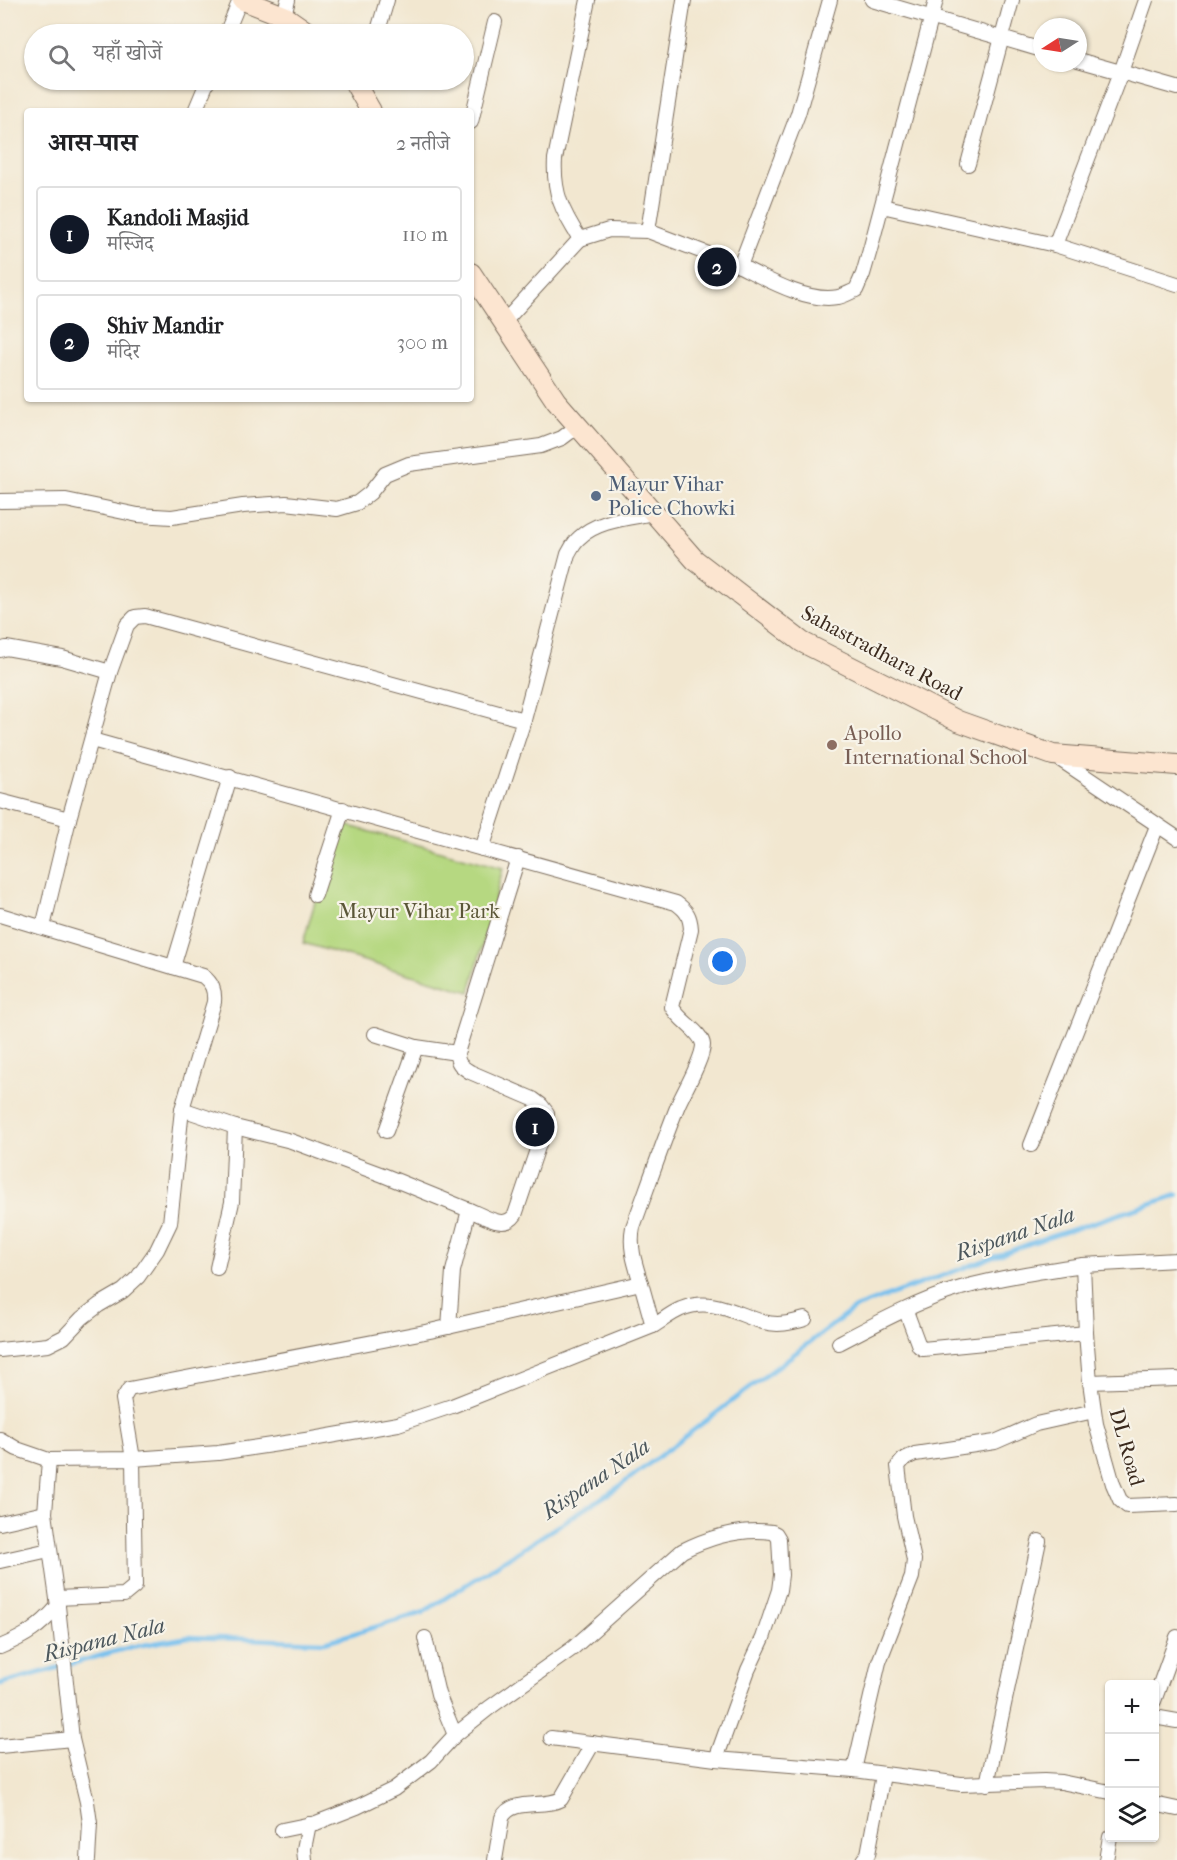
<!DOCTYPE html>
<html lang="hi">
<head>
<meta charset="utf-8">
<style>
  :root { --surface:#fff; --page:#f2f2f2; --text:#202124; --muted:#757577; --line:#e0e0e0; --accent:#111827 }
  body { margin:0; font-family:"IM FELL French Canon","Noto Serif Devanagari",serif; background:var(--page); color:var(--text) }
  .controls { position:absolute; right:18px; bottom:18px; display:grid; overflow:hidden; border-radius:6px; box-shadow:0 2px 4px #0004 }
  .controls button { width:54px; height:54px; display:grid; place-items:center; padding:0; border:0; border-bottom:2px solid var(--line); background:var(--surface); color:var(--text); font:30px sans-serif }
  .compass { position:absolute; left:1033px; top:18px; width:54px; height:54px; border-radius:50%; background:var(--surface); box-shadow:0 2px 4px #0004; rotate:258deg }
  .you { position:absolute; left:723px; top:962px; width:21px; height:21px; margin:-15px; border:4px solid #fff; border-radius:50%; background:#1a73e8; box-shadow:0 0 0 9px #1a73e833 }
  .badge { display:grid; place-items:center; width:39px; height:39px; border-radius:50%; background:var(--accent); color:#fff; font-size:20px; font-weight:700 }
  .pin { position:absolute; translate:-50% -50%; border:3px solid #fff; box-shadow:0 2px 6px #0006 }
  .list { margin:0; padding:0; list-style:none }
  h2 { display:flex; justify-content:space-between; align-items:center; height:78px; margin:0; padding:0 24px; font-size:26px }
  h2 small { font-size:20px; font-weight:400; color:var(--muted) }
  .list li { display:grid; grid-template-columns:39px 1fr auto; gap:18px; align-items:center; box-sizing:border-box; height:96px; margin:0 12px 12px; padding:0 12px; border:2px solid var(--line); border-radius:6px }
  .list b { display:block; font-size:22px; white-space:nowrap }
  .list p { margin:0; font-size:20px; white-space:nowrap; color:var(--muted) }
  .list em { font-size:20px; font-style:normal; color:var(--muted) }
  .icon { flex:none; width:33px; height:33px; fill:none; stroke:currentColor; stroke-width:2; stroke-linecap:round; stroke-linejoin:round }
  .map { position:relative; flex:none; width:1177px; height:1860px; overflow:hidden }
  .search { position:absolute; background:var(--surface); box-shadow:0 2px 4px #0004; left:24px; top:24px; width:450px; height:66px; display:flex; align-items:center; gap:15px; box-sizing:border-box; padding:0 21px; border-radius:33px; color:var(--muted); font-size:22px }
  .panel { position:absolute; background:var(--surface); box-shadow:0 2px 4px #0004; left:24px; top:108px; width:450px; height:294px; border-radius:6px }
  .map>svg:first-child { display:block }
  .green { fill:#b6d881; stroke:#788150; stroke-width:1.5 }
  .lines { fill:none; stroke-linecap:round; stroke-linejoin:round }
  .stream { stroke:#75bfee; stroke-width:4.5 }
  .street-casing { stroke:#7b6c5c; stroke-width:16 }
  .secondary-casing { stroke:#7b6c5c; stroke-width:22 }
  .street { stroke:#fff; stroke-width:14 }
  .secondary { stroke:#fce5d0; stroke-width:20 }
  .service-dot { fill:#5c6f8a; stroke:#f7f3e8; stroke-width:2 }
  .education-dot { fill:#8d6e63; stroke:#f7f3e8; stroke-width:2 }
  .labels { text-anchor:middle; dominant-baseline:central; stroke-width:4.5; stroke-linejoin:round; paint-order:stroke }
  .service-label { font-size:21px; fill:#4e5e75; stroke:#f7f3e8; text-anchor:start }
  .street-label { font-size:21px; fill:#3b2a1e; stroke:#f7f3e8 }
  .education-label { font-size:21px; fill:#785e54; stroke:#f7f3e8; text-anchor:start }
  .park-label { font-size:21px; fill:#5a5637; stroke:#f7f3e8 }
  .water-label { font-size:22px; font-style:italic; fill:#4c575c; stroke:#f7f3e8 }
</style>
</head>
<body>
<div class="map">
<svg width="1177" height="1860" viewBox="0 0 1177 1860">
  <rect width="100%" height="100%" fill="#f7f3e8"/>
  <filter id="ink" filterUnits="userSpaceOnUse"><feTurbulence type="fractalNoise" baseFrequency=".0167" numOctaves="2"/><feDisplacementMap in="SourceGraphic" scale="12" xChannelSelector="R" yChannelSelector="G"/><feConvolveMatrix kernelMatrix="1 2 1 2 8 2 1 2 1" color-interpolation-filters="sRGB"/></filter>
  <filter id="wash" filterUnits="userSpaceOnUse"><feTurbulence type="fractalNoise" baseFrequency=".008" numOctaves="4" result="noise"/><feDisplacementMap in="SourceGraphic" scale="24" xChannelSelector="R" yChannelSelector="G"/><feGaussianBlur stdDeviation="1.35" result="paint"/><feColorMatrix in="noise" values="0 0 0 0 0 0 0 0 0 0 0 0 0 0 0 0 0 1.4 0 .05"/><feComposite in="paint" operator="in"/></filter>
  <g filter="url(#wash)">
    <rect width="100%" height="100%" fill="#f2e7d0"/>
    <polygon class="green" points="338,823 503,868 470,992 303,943"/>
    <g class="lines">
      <polyline class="stream" points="0,1684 131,1647 189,1637 325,1642 422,1613 617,1488 855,1308 1034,1242 1177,1195"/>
    </g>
  </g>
  <g filter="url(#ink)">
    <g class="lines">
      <g class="street-casing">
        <g id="street">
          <path d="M588,0L555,159C553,193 562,211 580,239L609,230L648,231L684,0"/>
          <polyline points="872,0 1042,50"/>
          <polyline points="1146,0 1121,72 1055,245 1177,284"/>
          <polyline points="284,16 288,0"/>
          <polyline points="226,34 240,0"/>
          <polyline points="377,34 387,0"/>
          <polyline points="1078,60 1177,88"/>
          <polyline points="195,111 208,80"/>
          <polyline points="471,122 495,22"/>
          <polyline points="968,164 1012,0"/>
          <polyline points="882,206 1055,245"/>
          <polyline points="648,231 740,266 798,114 830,0"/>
          <path d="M740,266C766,279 808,303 838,297C844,296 850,292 856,290L863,274L870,250L936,0"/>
          <polyline points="504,322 580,239"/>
          <polyline points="0,501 66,500 138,515 172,517 243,506 286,503 337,509 357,503 370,493 385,474 409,464 541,446 562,438 578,426"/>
          <polyline points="0,650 6,648 62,658 110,672"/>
          <path d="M92,740L676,903C687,911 690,916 691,929L672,1007C680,1022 702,1032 703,1045C703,1059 684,1091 678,1105C662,1145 648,1186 633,1227C629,1247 635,1264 641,1283"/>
          <polyline points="1055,756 1177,838"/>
          <polyline points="0,801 69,819"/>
          <path d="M482,849L524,720L568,554C571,549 574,542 579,538C597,520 630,518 654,513"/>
          <polyline points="315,895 343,809"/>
          <path d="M0,915L203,976C212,983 215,990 214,1002L182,1109L170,1223L157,1250L138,1277L123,1291L99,1305L82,1318L64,1337L48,1345L0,1350"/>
          <polyline points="43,927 69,819 110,672 127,625 135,617 145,616 524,720"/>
          <polyline points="173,967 230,777"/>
          <polyline points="375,1034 416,1047 457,1053"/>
          <polyline points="182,1109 235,1127 291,1141 383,1175 469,1210 453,1271 449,1327"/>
          <polyline points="386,1131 416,1047"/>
          <polyline points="1031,1145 1157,826"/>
          <path d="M469,1210C483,1215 504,1231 515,1215L546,1123L547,1113L541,1105L533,1099L470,1072C461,1066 457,1064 457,1053L518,858"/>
          <polyline points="1083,1265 1177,1260"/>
          <polyline points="217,1268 232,1202 235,1127"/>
          <polyline points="906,1311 919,1346 923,1349 1086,1333 1090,1382 1177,1379"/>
          <path d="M653,1326C662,1321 671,1313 681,1309C711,1296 736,1314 763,1322C778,1326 791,1323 805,1319"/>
          <path d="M839,1343C875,1324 922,1299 961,1288C1001,1277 1042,1271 1083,1265L1086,1333"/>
          <polyline points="1090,1382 1096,1424 1113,1484 1120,1500 1127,1506 1177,1504"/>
          <polyline points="0,1439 17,1449 49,1460 133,1459 218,1453 312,1439 398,1424 452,1406 653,1326 641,1283 430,1331 129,1389 123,1399 133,1459 135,1586 124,1595 57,1598"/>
          <polyline points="49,1460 45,1513 58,1606 72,1739 87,1802 90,1823 88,1860"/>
          <polyline points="0,1523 45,1513"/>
          <polyline points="0,1561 49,1550"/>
          <polyline points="425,1638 438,1694 455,1735"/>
          <path d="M0,1647C26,1636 40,1627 58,1606"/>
          <polyline points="1154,1701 1177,1637"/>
          <polyline points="1154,1717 1177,1721"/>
          <polyline points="551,1738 716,1759 854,1770 961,1784 1044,1781 1061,1782 1110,1792"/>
          <polyline points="0,1746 72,1739"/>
          <polyline points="854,1770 879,1662 912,1577 914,1560 904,1516 898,1466 904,1459 915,1454 995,1442 1036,1424 1094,1411"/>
          <polyline points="987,1784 1039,1541"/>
          <polyline points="1154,1804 1177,1809"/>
          <path d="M282,1830L316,1823L357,1807L394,1789L431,1761L455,1735L489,1708L573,1648L682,1551C710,1537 740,1528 772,1532L776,1534L779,1539L781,1575L779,1590L763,1638L748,1670L716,1759"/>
          <polyline points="305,1860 304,1849 309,1824"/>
          <path d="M495,1860L502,1818C512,1797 544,1809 561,1799L593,1743"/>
          <polyline points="863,1860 868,1854 883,1775"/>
          <polyline points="1106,1860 1110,1837"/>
        </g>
      </g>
      <g class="secondary-casing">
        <g id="secondary">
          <polyline points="243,0 284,16 310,34"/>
          <polyline points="353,80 371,111"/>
          <polyline points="471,273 556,401 695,560 802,642 958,721 1053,755 1177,765"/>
        </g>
      </g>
      <use href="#street" class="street"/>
      <use href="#secondary" class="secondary"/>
    </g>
  </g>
  <circle class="service-dot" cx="596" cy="496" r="6"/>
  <circle class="education-dot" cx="832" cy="745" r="6"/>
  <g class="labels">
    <g class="service-label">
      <text x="608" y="484">Mayur Vihar<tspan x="608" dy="24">Police Chowki</tspan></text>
    </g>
    <g class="street-label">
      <text transform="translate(882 653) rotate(28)">Sahastradhara Road</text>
      <text transform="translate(1127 1447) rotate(74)">DL Road</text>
    </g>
    <g class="education-label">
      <text x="844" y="733">Apollo<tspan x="844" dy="24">International School</tspan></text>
    </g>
    <g class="park-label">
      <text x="419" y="911">Mayur Vihar Park</text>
    </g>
    <g class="water-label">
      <text transform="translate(1015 1234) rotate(-19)">Rispana Nala</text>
      <text transform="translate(596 1479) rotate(-34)">Rispana Nala</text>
      <text transform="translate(104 1640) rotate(-14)">Rispana Nala</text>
    </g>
  </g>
</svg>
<div class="controls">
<button>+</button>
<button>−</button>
<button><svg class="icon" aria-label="layers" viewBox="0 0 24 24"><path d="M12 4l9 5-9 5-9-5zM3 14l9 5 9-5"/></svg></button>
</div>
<svg class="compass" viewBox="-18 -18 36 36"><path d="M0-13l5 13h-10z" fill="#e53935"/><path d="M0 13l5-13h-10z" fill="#757577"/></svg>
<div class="you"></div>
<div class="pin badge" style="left:535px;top:1127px">1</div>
<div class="pin badge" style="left:717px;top:267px">2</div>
<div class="search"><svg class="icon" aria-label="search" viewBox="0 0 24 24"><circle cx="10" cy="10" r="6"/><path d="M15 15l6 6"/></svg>यहाँ खोजें</div>
<section class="panel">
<h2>आस-पास<small>2 नतीजे</small></h2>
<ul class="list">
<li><span class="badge">1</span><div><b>Kandoli Masjid</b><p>मस्जिद</p></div><em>110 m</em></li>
<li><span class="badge">2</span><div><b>Shiv Mandir</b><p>मंदिर</p></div><em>300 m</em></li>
</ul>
</section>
</div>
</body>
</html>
